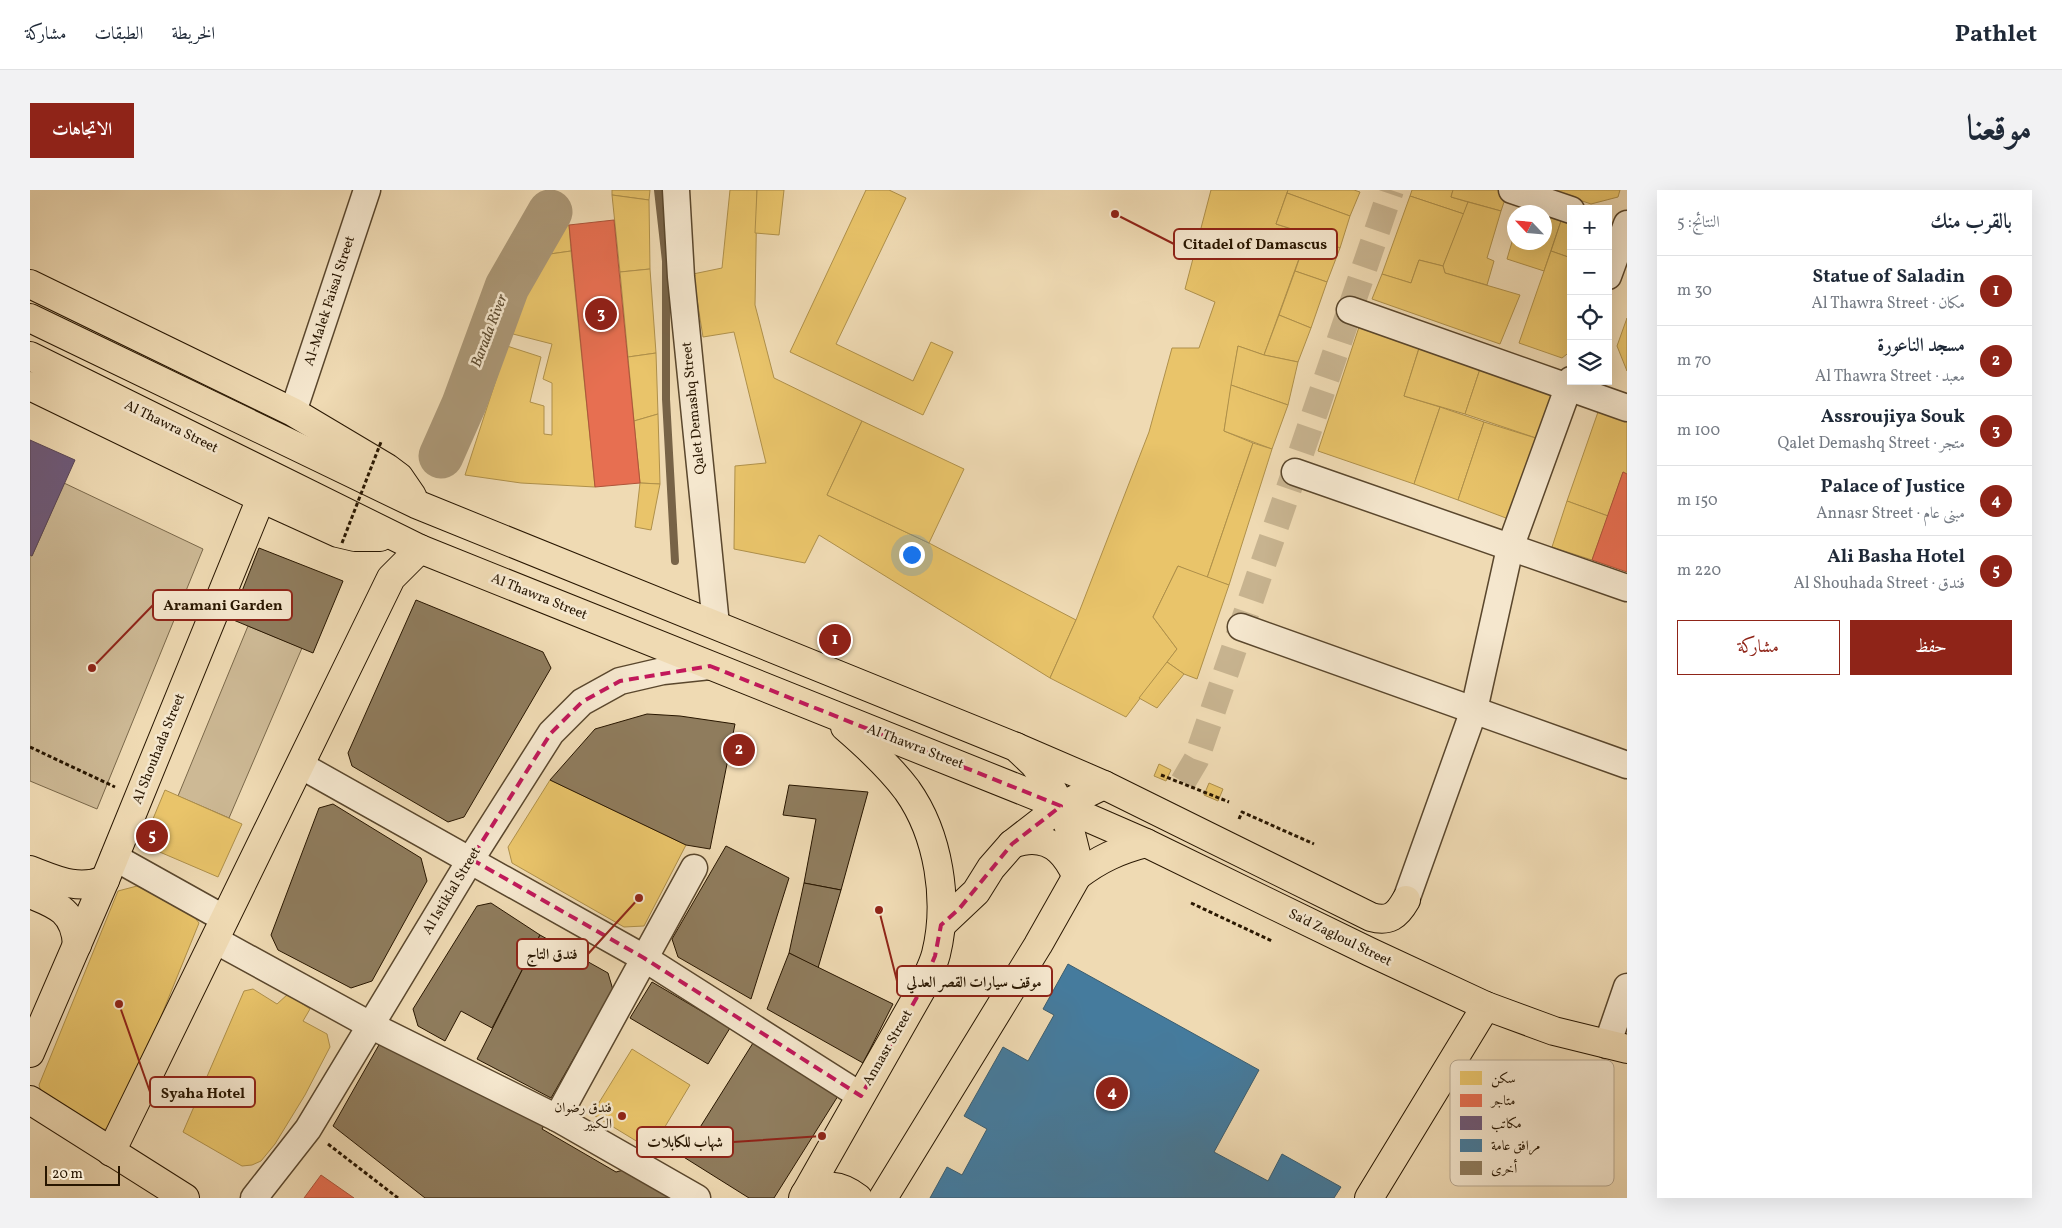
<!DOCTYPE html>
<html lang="ar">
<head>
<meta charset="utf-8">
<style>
  :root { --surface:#fff; --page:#f2f2f3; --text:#1f2937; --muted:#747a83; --line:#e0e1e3; --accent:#8f2418 }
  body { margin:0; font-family:Vollkorn,Amiri,serif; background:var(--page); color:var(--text); direction:rtl }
  .controls { position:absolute; right:15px; top:15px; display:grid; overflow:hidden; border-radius:0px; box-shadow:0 5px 20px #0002 }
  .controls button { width:45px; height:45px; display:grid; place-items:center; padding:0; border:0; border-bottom:1px solid var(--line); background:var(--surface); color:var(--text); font:25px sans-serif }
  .compass { position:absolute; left:1477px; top:15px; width:45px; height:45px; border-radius:50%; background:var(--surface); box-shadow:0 5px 20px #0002; rotate:296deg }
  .scale { position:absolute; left:15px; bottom:12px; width:75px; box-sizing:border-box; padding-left:5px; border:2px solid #281600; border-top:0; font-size:14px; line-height:18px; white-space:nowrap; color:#281600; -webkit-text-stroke:4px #f5e7ce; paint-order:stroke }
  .you { position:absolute; left:881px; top:364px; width:18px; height:18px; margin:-12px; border:4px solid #fff; border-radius:50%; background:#1a73e8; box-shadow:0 0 0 8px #1a73e833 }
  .badge { display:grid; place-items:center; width:32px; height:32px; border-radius:50%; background:var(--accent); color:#fff; font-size:16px; font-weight:700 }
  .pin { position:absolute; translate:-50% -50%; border:2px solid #fff; box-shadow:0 1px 5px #0006 }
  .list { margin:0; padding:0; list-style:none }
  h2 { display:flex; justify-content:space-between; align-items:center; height:65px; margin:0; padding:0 20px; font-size:21px }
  h2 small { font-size:16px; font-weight:400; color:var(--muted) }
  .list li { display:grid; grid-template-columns:32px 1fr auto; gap:15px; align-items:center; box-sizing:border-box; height:70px; padding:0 20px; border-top:1px solid var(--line) }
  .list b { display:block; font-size:19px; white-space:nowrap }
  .list p { margin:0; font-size:16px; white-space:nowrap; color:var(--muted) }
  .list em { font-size:16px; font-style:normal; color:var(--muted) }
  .actions { display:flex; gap:10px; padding:15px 20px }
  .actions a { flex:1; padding:11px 0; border:1px solid var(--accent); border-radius:0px; text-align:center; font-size:18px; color:var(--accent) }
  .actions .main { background:var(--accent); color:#fff }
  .icon { flex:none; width:28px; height:28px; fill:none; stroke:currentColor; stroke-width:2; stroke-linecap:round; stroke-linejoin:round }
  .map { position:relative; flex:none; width:1597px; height:1008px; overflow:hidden; direction:ltr; border-radius:0px }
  header { display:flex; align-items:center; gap:30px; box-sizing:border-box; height:70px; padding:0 25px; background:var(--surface); border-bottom:1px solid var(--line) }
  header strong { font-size:24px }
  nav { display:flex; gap:28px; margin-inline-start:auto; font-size:18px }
  .intro { display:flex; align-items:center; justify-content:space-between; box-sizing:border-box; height:120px; padding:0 30px }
  h1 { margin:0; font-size:35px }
  .button { padding:12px 22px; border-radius:0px; background:var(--accent); color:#fff; font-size:18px; font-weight:700 }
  main { display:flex; gap:30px; padding:0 30px }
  aside { flex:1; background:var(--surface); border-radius:0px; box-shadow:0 5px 20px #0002 }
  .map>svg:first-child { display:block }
  .green { fill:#cdb995; stroke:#7a684a }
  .homes { fill:#e9c46a; stroke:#af904a }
  .shops { fill:#e76f51; stroke:#ae5439 }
  .offices { fill:#6d597a; stroke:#584555 }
  .public { fill:#457b9d; stroke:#3c5d6e }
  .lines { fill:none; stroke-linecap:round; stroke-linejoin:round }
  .stream { stroke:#776347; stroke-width:8 }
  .river { stroke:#ab9776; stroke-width:45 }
  .building { fill:#8f7c5d; stroke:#281600 }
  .minor-tunnel { stroke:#c7b38f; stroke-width:26; stroke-dasharray:26 13; stroke-linecap:butt }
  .minor-casing { stroke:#5a472d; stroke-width:29 }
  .major-casing { stroke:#281600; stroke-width:30 }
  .highway-casing { stroke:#281600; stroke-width:30 }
  .path { stroke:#281600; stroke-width:3; stroke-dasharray:4 2.5; stroke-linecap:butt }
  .minor { stroke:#f5e7ce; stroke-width:26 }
  .major { stroke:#efdab3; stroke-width:28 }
  .highway { stroke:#efdab3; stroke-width:28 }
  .path-bridge { stroke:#281600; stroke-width:3; stroke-dasharray:4 2.5; stroke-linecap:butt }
  .marked { fill:none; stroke:#c2185b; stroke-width:4; stroke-dasharray:10 6; stroke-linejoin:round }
  .poi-dot { fill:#8f2418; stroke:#f5e7ce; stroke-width:2 }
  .labels { text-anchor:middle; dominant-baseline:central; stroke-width:5; stroke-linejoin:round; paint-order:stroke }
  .street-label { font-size:14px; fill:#281600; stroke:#f5e7ce }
  .poi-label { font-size:14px; fill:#281600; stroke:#f5e7ce; text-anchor:end }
  .water-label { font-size:15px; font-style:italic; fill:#5c4a2f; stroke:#f5e7ce }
  .key { fill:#f5e7ce; stroke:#b8a890; stroke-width:1 }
  .key-label { font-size:14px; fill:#281600 }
  .leader { fill:none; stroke:#8f2418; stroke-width:2 }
  .callout-dot { fill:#8f2418; stroke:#f5e7ce; stroke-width:2 }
  .callout { fill:#f5e7ce; stroke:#8f2418; stroke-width:2 }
  .callout-label { font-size:15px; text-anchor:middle; font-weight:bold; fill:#281600 }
</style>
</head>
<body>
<header>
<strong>Pathlet</strong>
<nav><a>الخريطة</a><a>الطبقات</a><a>مشاركة</a></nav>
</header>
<div class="intro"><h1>موقعنا</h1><a class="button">الاتجاهات</a></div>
<main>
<aside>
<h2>بالقرب منك<small>النتائج: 5</small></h2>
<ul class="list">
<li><span class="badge">1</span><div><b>Statue of Saladin</b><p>مكان · Al Thawra Street</p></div><em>30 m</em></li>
<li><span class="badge">2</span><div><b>مسجد الناعورة</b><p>معبد · Al Thawra Street</p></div><em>70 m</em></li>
<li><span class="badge">3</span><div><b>Assroujiya Souk</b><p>متجر · Qalet Demashq Street</p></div><em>100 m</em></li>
<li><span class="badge">4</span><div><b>Palace of Justice</b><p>مبنى عام · Annasr Street</p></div><em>150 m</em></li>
<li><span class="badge">5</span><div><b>Ali Basha Hotel</b><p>فندق · Al Shouhada Street</p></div><em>220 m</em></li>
</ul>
<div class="actions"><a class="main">حفظ</a><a>مشاركة</a></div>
</aside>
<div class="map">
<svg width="1597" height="1008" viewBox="0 0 1597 1008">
  <rect width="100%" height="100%" fill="#efdab3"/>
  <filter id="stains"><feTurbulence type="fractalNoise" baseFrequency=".004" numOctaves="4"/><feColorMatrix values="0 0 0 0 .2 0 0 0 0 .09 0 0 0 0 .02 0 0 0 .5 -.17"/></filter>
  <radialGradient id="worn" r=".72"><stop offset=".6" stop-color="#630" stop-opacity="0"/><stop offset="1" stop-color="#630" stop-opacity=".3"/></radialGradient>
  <g class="green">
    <polygon points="34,293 173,359 67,619 0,591 0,365 2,366"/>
    <polygon points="218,436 272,458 199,628 148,606"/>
  </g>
  <g class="homes">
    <polygon points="582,0 620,0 619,10 582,5"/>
    <polygon points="700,0 727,0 725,115 744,188 832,231 797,305 899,353 1046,430 1020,488 789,345 775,373 704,359 705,276 736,273 704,142 673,147 663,84 692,78"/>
    <polygon points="727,0 754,0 749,45 725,43"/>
    <polygon points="836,0 859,0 876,8 806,154 883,191 901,152 923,162 893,225 760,162"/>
    <polygon points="1181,0 1258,0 1246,34 1278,44 1234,165 1208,156 1194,241 1223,253 1177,388 1148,376 1123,427 1147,459 1096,527 1020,488 1046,430 1119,242 1142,158 1169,158 1185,112 1155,99"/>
    <polygon points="1258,0 1324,0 1330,2 1320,26 1257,3"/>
    <polygon points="1382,0 1423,0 1421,7 1438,12 1434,24 1380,6"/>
    <polygon points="1423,0 1478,0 1471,21 1421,7"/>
    <polygon points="1520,0 1590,0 1588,7 1561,14"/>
    <polygon points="1257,3 1320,26 1310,58 1278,44 1246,34"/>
    <polygon points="582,5 619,10 620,79 590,82"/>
    <polygon points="1380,6 1434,24 1413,76 1389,70 1381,93 1352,84"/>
    <polygon points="1438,12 1471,21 1457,68 1464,71 1457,95 1415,83 1413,76"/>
    <polygon points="1495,12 1533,25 1514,81 1477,69 1484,45 1484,52 1514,52 1514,22 1492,22"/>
    <polygon points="1533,25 1541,27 1541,68 1521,61"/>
    <polygon points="539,35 541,61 513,65 518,44"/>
    <polygon points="1278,44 1310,58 1297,92 1265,81"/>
    <polygon points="541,61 565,297 491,293 435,285 477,156 511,167 500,212 514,216 514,244 522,245 522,193 513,189 522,154 483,144 497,97 513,65"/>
    <polygon points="1521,61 1541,68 1541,161 1532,168 1489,153"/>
    <polygon points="1389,70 1413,76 1415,83 1490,105 1470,154 1342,109 1352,84 1381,93"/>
    <polygon points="620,79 626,163 598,167 590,82"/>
    <polygon points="1265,81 1297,92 1281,138 1249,125"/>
    <polygon points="1249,125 1281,138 1268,172 1234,165"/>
    <polygon points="1597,128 1597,181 1587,156"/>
    <polygon points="1330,134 1391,152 1374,206 1410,217 1384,294 1288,261"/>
    <polygon points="1391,152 1453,170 1435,224 1374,206"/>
    <polygon points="1208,156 1234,165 1268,172 1258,215 1201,195"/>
    <polygon points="626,163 628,224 604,231 598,167"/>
    <polygon points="1453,170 1529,203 1512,250 1435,224"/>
    <polygon points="1201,195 1258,215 1242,259 1194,241"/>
    <polygon points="1583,216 1597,221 1597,284 1593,282 1578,326 1537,311 1568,222"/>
    <polygon points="1410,217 1454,232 1428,310 1384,294"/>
    <polygon points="628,224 630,294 610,293 604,231"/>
    <polygon points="832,231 934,279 899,353 797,305"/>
    <polygon points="1454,232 1512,250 1484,331 1428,310"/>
    <polygon points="1223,253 1242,259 1199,395 1177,388"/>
    <polygon points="610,293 630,294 621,340 605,337"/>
    <polygon points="1537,311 1578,326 1562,370 1522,357"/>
    <polygon points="1148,376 1199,395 1167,489 1154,484 1137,472 1147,459 1123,427"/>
    <polygon points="1137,472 1154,484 1127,518 1109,508"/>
    <polygon points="1129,574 1141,580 1136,591 1124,586"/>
    <polygon points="520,590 656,655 614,736 594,737 482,673 478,657"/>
    <polygon points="1179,593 1193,599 1188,611 1174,605"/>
    <polygon points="135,600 212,634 188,687 125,660 115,648"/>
    <polygon points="107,696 159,720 169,733 86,937 70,940 14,912 9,895 88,701"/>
    <polygon points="223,799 247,814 258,804 280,819 273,831 297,844 300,857 275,905 245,954 231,971 222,975 212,976 153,942 214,801"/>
    <polygon points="602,859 660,895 621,960 562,924"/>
  </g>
  <g class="shops">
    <polygon points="584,30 610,293 565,297 539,35"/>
    <polygon points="1593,282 1597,284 1597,382 1562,370"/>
    <polygon points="291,985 324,1008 274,1008"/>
  </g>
  <polygon class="offices" points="0,250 45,270 2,366 0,365"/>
  <polygon class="public" points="1038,774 1229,880 1184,962 1238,991 1252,964 1311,997 1304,1008 900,1008 917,977 932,985 957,939 934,926 973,857 998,871 1024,825 1013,819"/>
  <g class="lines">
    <polyline class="stream" points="628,0 636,71 636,209 645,371"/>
    <polyline class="river" points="411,266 434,214 477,97 520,22"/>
  </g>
  <g class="building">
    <polygon points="229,358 313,391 283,463 201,429"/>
    <polygon points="386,410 513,462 521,478 434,627 418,632 322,576 318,563"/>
    <polygon points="617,524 650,526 705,534 680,659 656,655 520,590 565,539"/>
    <polygon points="759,595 838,602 811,700 774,693 786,629 753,625"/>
    <polygon points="303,614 391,668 397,691 342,791 321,798 248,760 241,745 289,618"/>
    <polygon points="696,656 759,688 721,809 648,767 642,749"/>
    <polygon points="774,693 811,700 788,778 759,763"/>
    <polygon points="461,713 510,745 462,838 431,821 415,851 388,836 383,819 447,716"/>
    <polygon points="510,745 578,783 583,800 521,908 447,869"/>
    <polygon points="759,763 863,814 833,873 737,819"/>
    <polygon points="622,792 700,838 678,874 600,828"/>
    <polygon points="350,853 517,930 512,939 586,982 601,978 648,1008 395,1008 303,936"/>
    <polygon points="723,853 808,906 744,1008 719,1008 652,966"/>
  </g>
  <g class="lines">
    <polyline class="minor-tunnel" points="1153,592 1166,570 1361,0"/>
    <g class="minor-casing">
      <g id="minor">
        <polyline points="646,0 651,87 686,435"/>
        <polyline points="1482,0 1541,20"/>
        <polyline points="1578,86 1597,34"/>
        <polyline points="1320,120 1597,218"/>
        <polyline points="263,222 337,0"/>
        <polyline points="1265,282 1597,398"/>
        <polyline points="1211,437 1597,575"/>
        <polyline points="270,575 614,768 831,906"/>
        <polyline points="84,667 195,729"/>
        <polyline points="1376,710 1444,520 1480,358 1541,190"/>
        <polyline points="185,750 340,835 527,928 667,1008"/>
        <polyline points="1577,855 1597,797"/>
        <polyline points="527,928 664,678"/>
        <polyline points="224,1008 278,939 441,669 521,543 552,512 590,491 633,481 680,476"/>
      </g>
    </g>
    <g class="major-casing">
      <g id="major">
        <path d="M986,557L1074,595L1341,727C1359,732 1367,726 1376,710"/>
        <polyline points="1031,616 1116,653 1340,762 1456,816 1524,841 1597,859"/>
        <path d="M0,680C26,690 48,701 75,690"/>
        <path d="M0,704C28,715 45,722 47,755"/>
        <polyline points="0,863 75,690 231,308"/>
        <polyline points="0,910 155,1008"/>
        <polyline points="81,962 361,388 390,359"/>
        <polyline points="1339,1008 1456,816"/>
      </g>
    </g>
    <g class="highway-casing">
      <g id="highway">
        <polyline points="0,94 263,222 357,278 369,287 382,306"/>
        <polyline points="0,128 386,314 986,557 1004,574 1019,594 1031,616 1040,640 1046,664 1047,686 1008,755 853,1008"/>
        <polyline points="0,166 390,359 1031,616"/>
        <polyline points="0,196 231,308 308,343 325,347 350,347"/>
        <path d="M982,654C988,652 995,650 1002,650C1025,650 1037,666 1046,685"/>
        <path d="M1047,686C1069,669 1089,660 1116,653"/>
        <polyline points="911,735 946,702 961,678 982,654 1031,616 1074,595"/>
        <path d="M775,1004C795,993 810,994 828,1008"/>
        <path d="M773,1008L891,800C896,788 903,776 906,764C919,711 909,645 877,600C859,576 837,556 815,537"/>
      </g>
    </g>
    <g class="path">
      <polyline points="0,557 85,597"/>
      <polyline points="1131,585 1199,612"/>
      <polyline points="1209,629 1212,622 1284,654"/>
      <polyline points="1161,713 1242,751"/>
      <polyline points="298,954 368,1008"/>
    </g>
    <use href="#minor" class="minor"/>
    <use href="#major" class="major"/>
    <use href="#highway" class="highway"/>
    <polyline class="path-bridge" points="312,353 351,252"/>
  </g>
  <path class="marked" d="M680,476L1031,616L982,654L929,719L911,735L905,766L891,800L831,906L614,768L441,669L521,543L552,512L590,491Z"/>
  <circle class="poi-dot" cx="592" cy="926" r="5"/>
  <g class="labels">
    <g class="street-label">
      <text transform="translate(300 111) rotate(-72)">Al-Malek Faisal Street</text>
      <text transform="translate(664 218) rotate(-96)">Qalet Demashq Street</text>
      <text transform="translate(141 237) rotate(26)">Al Thawra Street</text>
      <text transform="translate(509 407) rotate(22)">Al Thawra Street</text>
      <text transform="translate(885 557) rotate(21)">Al Thawra Street</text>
      <text transform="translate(129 559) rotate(-68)">Al Shouhada Street</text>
      <text transform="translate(422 701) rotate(-59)">Al Istiklal Street</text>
      <text transform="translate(1310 748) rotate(26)">Sa'd Zagloul Street</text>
      <text transform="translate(858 858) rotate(-60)">Annasr Street</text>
    </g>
    <g class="poi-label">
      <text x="582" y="918">فندق رضوان<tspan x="582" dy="16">الكبير</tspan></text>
    </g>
    <g class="water-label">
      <text transform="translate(460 141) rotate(-69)">Barada River</text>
    </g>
  </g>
  <rect x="1420" y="870" width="164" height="126" rx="8" class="key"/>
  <rect x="1430" y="881" width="22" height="14" fill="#e9c46a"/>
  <rect x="1430" y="904" width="22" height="13" fill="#e76f51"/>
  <rect x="1430" y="926" width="22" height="14" fill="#6d597a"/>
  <rect x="1430" y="949" width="22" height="13" fill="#457b9d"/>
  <rect x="1430" y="971" width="22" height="14" fill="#8f7c5d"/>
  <g class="key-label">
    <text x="1461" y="893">سكن</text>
    <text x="1461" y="915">متاجر</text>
    <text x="1461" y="938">مكاتب</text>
    <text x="1461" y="960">مرافق عامة</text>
    <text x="1461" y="983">أخرى</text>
  </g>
  <path class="leader" d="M1085 24L1144 54M62 478L123 415M609 708L558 764M849 720L867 791M89 814L120 902M792 946L703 952"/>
  <g class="callout-dot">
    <circle cx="1085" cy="24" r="5"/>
    <circle cx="62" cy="478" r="5"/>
    <circle cx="609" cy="708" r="5"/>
    <circle cx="849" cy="720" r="5"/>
    <circle cx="89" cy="814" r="5"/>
    <circle cx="792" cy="946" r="5"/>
  </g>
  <g class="callout">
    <rect x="1144" y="39" width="163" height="30" rx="5"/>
    <rect x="123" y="400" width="139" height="30" rx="5"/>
    <rect x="487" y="749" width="71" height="30" rx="5"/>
    <rect x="867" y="776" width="155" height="30" rx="5"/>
    <rect x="120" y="887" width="105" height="30" rx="5"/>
    <rect x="607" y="937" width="96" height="30" rx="5"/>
  </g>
  <g class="callout-label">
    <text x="1225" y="59">Citadel of Damascus</text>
    <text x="193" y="420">Aramani Garden</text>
    <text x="522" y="769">فندق التاج</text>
    <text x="944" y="797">موقف سيارات القصر العدلي</text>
    <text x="173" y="908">Syaha Hotel</text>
    <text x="655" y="957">شهاب للكابلات</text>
  </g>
  <rect width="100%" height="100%" filter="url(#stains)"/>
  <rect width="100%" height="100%" fill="url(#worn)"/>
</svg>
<div class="controls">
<button>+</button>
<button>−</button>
<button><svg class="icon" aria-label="locate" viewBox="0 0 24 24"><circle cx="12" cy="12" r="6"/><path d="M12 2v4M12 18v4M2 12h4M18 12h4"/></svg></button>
<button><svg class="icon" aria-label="layers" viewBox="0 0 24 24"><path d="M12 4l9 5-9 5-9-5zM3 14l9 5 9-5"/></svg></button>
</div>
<svg class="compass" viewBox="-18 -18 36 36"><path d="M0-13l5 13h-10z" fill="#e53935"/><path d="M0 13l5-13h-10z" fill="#747a83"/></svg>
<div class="scale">20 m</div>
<div class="you"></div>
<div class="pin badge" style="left:805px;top:450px">1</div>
<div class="pin badge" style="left:709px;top:560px">2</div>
<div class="pin badge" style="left:571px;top:124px">3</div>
<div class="pin badge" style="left:1082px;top:903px">4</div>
<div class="pin badge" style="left:122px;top:646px">5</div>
</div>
</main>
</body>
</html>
